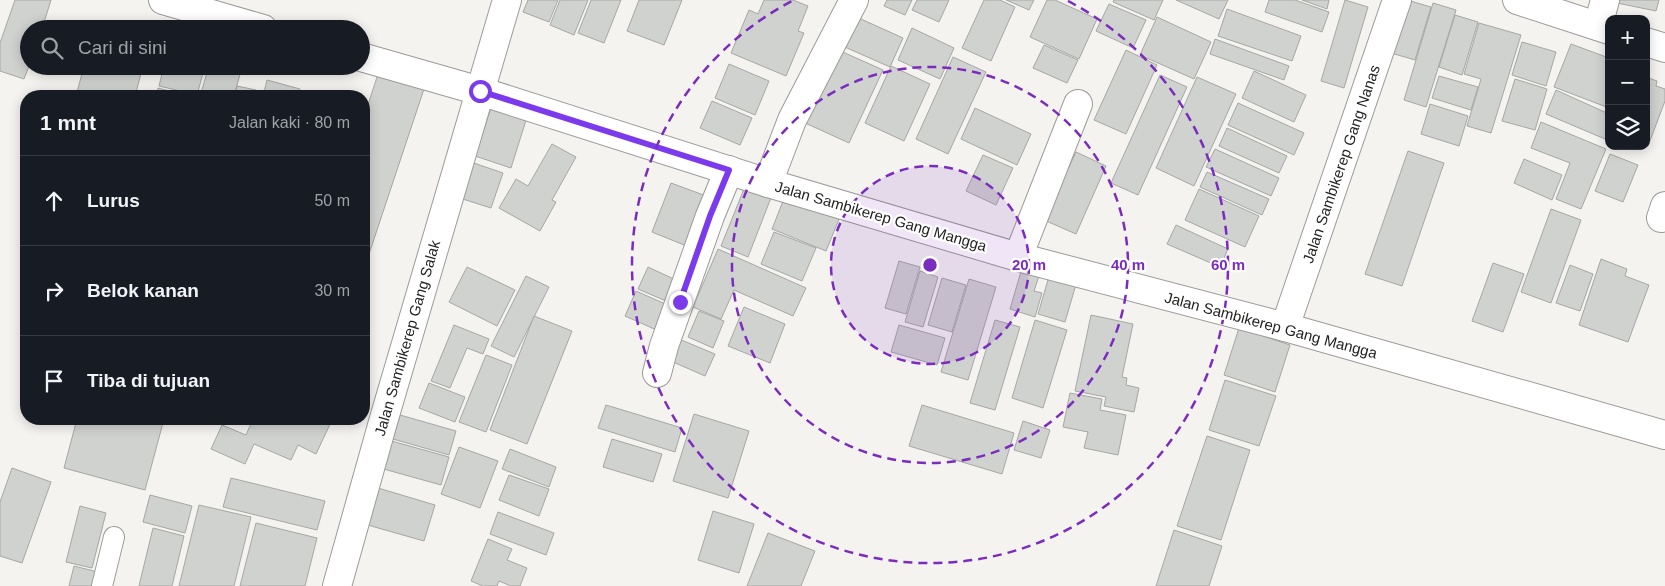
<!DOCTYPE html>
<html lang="id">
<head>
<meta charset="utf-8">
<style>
  :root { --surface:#171b24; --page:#242831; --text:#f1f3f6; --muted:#9ea1a6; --line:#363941 }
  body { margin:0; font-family:Helvetica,sans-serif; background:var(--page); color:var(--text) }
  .controls { position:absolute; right:15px; top:15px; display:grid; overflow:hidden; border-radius:10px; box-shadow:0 2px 12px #0003 }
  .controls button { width:45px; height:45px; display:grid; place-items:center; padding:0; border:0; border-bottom:1px solid var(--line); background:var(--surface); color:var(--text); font:25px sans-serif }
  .stop { position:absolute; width:15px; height:15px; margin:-11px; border:4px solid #7c3aed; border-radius:50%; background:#fff }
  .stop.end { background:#7c3aed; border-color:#fff; box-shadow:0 1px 5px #0008 }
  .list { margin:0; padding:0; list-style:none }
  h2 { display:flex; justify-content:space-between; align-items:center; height:65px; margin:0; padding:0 20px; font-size:21px }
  h2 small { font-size:16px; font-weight:400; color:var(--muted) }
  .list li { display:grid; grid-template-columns:32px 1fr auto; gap:15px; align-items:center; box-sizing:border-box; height:90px; padding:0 20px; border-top:1px solid var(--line) }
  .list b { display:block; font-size:19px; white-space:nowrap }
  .list em { font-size:16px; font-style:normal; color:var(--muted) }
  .icon { flex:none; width:28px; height:28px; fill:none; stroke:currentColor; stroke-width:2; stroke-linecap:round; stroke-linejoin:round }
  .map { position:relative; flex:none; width:1665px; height:586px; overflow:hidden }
  .search { position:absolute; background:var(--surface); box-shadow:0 2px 12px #0003; left:20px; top:20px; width:350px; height:55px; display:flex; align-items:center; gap:12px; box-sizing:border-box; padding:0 18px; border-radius:28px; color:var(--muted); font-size:19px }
  .panel { position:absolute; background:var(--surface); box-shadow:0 2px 12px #0003; left:20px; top:90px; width:350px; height:335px; border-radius:20px }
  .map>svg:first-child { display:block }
  .building { fill:#d0d2cf; stroke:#a6a7a4 }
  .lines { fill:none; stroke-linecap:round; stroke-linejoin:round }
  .lane-casing { stroke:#9c9b98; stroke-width:22 }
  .street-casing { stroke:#9c9b98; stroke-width:30 }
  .lane { stroke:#fff; stroke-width:20 }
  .street { stroke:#fff; stroke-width:28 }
  .route { stroke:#7c3aed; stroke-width:6 }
  .ring { fill:none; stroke:#7b2cbf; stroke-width:2.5; stroke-dasharray:9 6 }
  .labels { text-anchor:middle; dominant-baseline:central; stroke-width:4.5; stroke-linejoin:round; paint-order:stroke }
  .street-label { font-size:15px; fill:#242322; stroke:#fff }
  .centre { fill:#7b2cbf; stroke:#fff; stroke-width:2.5 }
  .ring-label { font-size:15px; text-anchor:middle; font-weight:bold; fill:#7b2cbf; stroke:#fff; stroke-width:4.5; stroke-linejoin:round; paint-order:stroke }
</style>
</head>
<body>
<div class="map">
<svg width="1665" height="586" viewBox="0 0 1665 586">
  <rect width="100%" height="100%" fill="#f4f3f0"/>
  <g class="building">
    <polygon points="15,0 51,0 42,29 29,29 29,66 24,79 0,71 0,43"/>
    <polygon points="528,0 558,0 549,22 523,12"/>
    <polygon points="560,0 588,0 574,35 550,25"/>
    <polygon points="591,0 621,0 604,43 578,33"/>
    <polygon points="639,0 682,0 664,45 627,31"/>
    <polygon points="764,0 793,0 808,6 798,31 804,33 786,76 731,53 749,10 758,14"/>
    <polygon points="887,0 912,0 905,15 884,6"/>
    <polygon points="917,0 949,0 939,22 912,10"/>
    <polygon points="984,0 1000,0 1015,7 991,61 962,48"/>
    <polygon points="1006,0 1034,0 1029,10"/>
    <polygon points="1047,0 1055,0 1097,19 1079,59 1030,37"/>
    <polygon points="1114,0 1163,0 1154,20 1113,2"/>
    <polygon points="1176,0 1228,0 1219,19"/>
    <polygon points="1269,0 1295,0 1329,12 1322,32 1265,12"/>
    <polygon points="1302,0 1329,0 1327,9"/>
    <polygon points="1345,0 1368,7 1344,88 1321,81"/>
    <polygon points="1407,0 1431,7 1415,60 1391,53"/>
    <polygon points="1618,0 1659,0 1656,11 1617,3"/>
    <polygon points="1433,3 1456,10 1426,107 1404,100"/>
    <polygon points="1109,4 1146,20 1133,48 1096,31"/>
    <polygon points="1227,9 1301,36 1292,61 1218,36"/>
    <polygon points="852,15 903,38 890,67 838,44"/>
    <polygon points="1455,15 1478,22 1462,75 1439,67"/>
    <polygon points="1157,17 1211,42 1194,79 1140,55"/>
    <polygon points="176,23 198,29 175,29"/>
    <polygon points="1479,23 1521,35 1491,133 1467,126 1481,79 1464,74"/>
    <polygon points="912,28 954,48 940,79 898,60"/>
    <polygon points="1215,39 1289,66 1284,80 1210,54"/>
    <polygon points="1522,42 1556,52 1546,86 1512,75"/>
    <polygon points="1571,44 1609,58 1609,108 1554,87"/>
    <polygon points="1044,45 1078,60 1067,83 1033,68"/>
    <polygon points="836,49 883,70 849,143 803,122"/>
    <polygon points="1126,50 1157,65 1126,134 1094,120"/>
    <polygon points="953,57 986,72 948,154 916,139"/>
    <polygon points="729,64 769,81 755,115 715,98"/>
    <polygon points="84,66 143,66 135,96 76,96"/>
    <polygon points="164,66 205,66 197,95 159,86"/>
    <polygon points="209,66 242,67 234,96 200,96"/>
    <polygon points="891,66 930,84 904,141 865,123"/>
    <polygon points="379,71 425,86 369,254 364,252 364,117"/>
    <polygon points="1254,71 1306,95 1294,122 1242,98"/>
    <polygon points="1160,75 1187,87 1138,195 1111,183"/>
    <polygon points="1439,76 1478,87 1471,110 1432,98"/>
    <polygon points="1197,77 1236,94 1194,186 1156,168"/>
    <polygon points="1646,77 1657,81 1656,86 1665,89 1665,101 1648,146 1646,145"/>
    <polygon points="1515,79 1547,89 1535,130 1502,121"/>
    <polygon points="267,80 300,89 298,96 263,96"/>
    <polygon points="237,86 256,90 255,96 235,96"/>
    <polygon points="158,88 188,96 156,96"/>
    <polygon points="1556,90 1609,114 1609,130 1605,139 1546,114"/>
    <polygon points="712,101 752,118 740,145 700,128"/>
    <polygon points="1238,103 1304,133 1294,155 1228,125"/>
    <polygon points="1430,104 1468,116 1459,146 1421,134"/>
    <polygon points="492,105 527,117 511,168 475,156"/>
    <polygon points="975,108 1031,134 1017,165 961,139"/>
    <polygon points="1541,122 1606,149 1581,209 1556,199 1570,163 1531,148"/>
    <polygon points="1227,128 1287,156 1279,173 1219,146"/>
    <polygon points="552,144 576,157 552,200 556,202 540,231 499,208 516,179 528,186"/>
    <polygon points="1215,149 1279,178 1271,196 1206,167"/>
    <polygon points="1408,151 1444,163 1402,286 1365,274"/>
    <polygon points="1076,152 1106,166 1076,234 1044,220"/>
    <polygon points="1610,154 1638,165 1623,202 1595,191"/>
    <polygon points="983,155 1013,168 996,205 966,191"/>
    <polygon points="1524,159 1562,175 1552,200 1514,183"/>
    <polygon points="465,160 503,173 491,208 453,196"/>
    <polygon points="1207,172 1269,199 1262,215 1200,187"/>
    <polygon points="748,179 774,190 748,257 721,246"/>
    <polygon points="671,183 709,197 689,247 652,232"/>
    <polygon points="1199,189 1259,216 1245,247 1185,220"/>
    <polygon points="787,191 842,212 826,251 772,229"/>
    <polygon points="1551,209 1581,220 1551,303 1521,292"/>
    <polygon points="1176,225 1228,249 1220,267 1167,244"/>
    <polygon points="774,232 816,248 802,281 761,264"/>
    <polygon points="718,249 806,288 793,316 734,290 721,319 693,307"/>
    <polygon points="1601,259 1627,269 1625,276 1649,285 1628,342 1579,325"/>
    <polygon points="899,261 920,267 906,314 885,308"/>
    <polygon points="1493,263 1524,274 1503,332 1472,321"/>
    <polygon points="1570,265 1593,274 1580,311 1556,303"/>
    <polygon points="467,267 515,290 497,326 449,302"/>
    <polygon points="648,267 676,280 666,301 638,289"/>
    <polygon points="1022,268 1040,273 1034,291 1042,293 1035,317 1010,309"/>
    <polygon points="920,271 938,277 923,327 905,322"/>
    <polygon points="1050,273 1077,281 1065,322 1038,314"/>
    <polygon points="526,276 549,287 514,357 491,346"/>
    <polygon points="942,278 966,285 952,332 928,325"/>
    <polygon points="969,279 996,287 968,380 941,372"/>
    <polygon points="636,291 672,307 661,332 625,316"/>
    <polygon points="744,307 785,324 770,363 728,346"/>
    <polygon points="699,311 724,321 713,348 688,337"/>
    <polygon points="1091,315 1133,324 1122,377 1127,378 1126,385 1139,388 1134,412 1104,406 1106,397 1075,391"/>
    <polygon points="534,316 572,331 527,444 490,430"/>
    <polygon points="995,320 1020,327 995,410 970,403"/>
    <polygon points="1035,320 1067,330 1043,408 1012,398"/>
    <polygon points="454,325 489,339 483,354 467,348 450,388 431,381"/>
    <polygon points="899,325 945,338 937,365 891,352"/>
    <polygon points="1239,328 1290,345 1275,392 1224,375"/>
    <polygon points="674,337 715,354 705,376 664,358"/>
    <polygon points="486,355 512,365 486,432 459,422"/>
    <polygon points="1225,380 1276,396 1259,446 1209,430"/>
    <polygon points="429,383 465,397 455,422 419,408"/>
    <polygon points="1070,393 1102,399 1100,410 1126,415 1118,455 1084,448 1088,432 1063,427"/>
    <polygon points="606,405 682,428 675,452 598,428"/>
    <polygon points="922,405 1014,433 1002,474 909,446"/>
    <polygon points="694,414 749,431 728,498 673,481"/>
    <polygon points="400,415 456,431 449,455 393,439"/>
    <polygon points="77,419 164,419 145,490 64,468"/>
    <polygon points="253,419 323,419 331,422 316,454 298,445 291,460 254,444 245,464 211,449 222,425 246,435"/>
    <polygon points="1023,421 1050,430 1041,458 1014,450"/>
    <polygon points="1207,436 1250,450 1221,540 1177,526"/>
    <polygon points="612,439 662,454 653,482 603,467"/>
    <polygon points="388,440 449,457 441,485 380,468"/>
    <polygon points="459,447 498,461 480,508 441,494"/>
    <polygon points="510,449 556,467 549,487 502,469"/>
    <polygon points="12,468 51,482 22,563 0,556 0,502"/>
    <polygon points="509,475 549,489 539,516 499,500"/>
    <polygon points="231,478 325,501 317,530 223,507"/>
    <polygon points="368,485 435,505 424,541 357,522"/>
    <polygon points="150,495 192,506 185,533 143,522"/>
    <polygon points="199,505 251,517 234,586 179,586"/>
    <polygon points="80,506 106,513 92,568 66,562"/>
    <polygon points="713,511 754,524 739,573 698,560"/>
    <polygon points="498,512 554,533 546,555 490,534"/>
    <polygon points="256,523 317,538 305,586 240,586"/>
    <polygon points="153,528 184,536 172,586 139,586"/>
    <polygon points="1174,530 1222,546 1209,586 1156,586"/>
    <polygon points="768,533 815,551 801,586 747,586"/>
    <polygon points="488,539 512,549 507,560 527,568 520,586 511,586 499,581 497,586 483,586 471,581"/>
    <polygon points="74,566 98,572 94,586 69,586"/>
  </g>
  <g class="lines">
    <g class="lane-casing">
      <polyline id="lane" points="102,586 114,537"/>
    </g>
    <g class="street-casing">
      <g id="street">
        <polyline points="163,0 263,29"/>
        <polyline points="1517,0 1609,30"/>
        <polyline points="1598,26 1605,0"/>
        <polyline points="1646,42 1665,48"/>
        <polyline points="361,57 480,91 768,183 1018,257 1285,327 1665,435"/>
        <polyline points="768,183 792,120 854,0"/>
        <polyline points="1661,218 1665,206"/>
        <polyline points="1018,257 1078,104"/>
        <polyline points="1285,327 1397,0"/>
        <polyline points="657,373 664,346 710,216 729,170"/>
        <polyline points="337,586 383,422 507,0"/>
      </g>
    </g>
    <use href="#lane" class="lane"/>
    <use href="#street" class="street"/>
  </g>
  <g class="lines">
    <polyline class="route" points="480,91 729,170 710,216 680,302"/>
  </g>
  <circle cx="930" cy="265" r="99" fill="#7b2cbf" fill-opacity=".12"/>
  <g class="ring">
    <circle cx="930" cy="265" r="99"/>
    <circle cx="930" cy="265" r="198"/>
    <path d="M1068 1A298 298 0 1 1 792 1"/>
  </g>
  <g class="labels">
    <g class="street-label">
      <text transform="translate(1341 164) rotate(-71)">Jalan Sambikerep Gang Nanas</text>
      <text transform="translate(881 216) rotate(16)">Jalan Sambikerep Gang Mangga</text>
      <text transform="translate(1271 325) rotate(15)">Jalan Sambikerep Gang Mangga</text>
      <text transform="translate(407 338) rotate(-74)">Jalan Sambikerep Gang Salak</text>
    </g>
  </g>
  <circle cx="930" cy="265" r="8" class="centre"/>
  <g class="ring-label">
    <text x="1029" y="270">20 m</text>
    <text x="1128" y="270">40 m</text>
    <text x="1228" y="270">60 m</text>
  </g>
</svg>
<div class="controls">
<button>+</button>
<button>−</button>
<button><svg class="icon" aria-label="layers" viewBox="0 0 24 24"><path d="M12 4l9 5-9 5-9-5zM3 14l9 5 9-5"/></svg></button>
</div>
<div class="stop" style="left:480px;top:91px"></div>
<div class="stop end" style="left:680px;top:302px"></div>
<div class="search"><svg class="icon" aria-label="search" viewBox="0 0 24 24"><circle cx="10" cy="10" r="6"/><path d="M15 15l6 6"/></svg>Cari di sini</div>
<section class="panel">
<h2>1 mnt<small>Jalan kaki · 80 m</small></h2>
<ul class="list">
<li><svg class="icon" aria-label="ahead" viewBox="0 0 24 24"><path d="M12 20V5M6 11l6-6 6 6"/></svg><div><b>Lurus</b></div><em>50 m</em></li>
<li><svg class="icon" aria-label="right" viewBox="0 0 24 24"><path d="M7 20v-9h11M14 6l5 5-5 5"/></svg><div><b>Belok kanan</b></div><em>30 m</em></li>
<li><svg class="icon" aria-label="arrive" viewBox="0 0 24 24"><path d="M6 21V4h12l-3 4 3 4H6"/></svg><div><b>Tiba di tujuan</b></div></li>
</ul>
</section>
</div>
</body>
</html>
